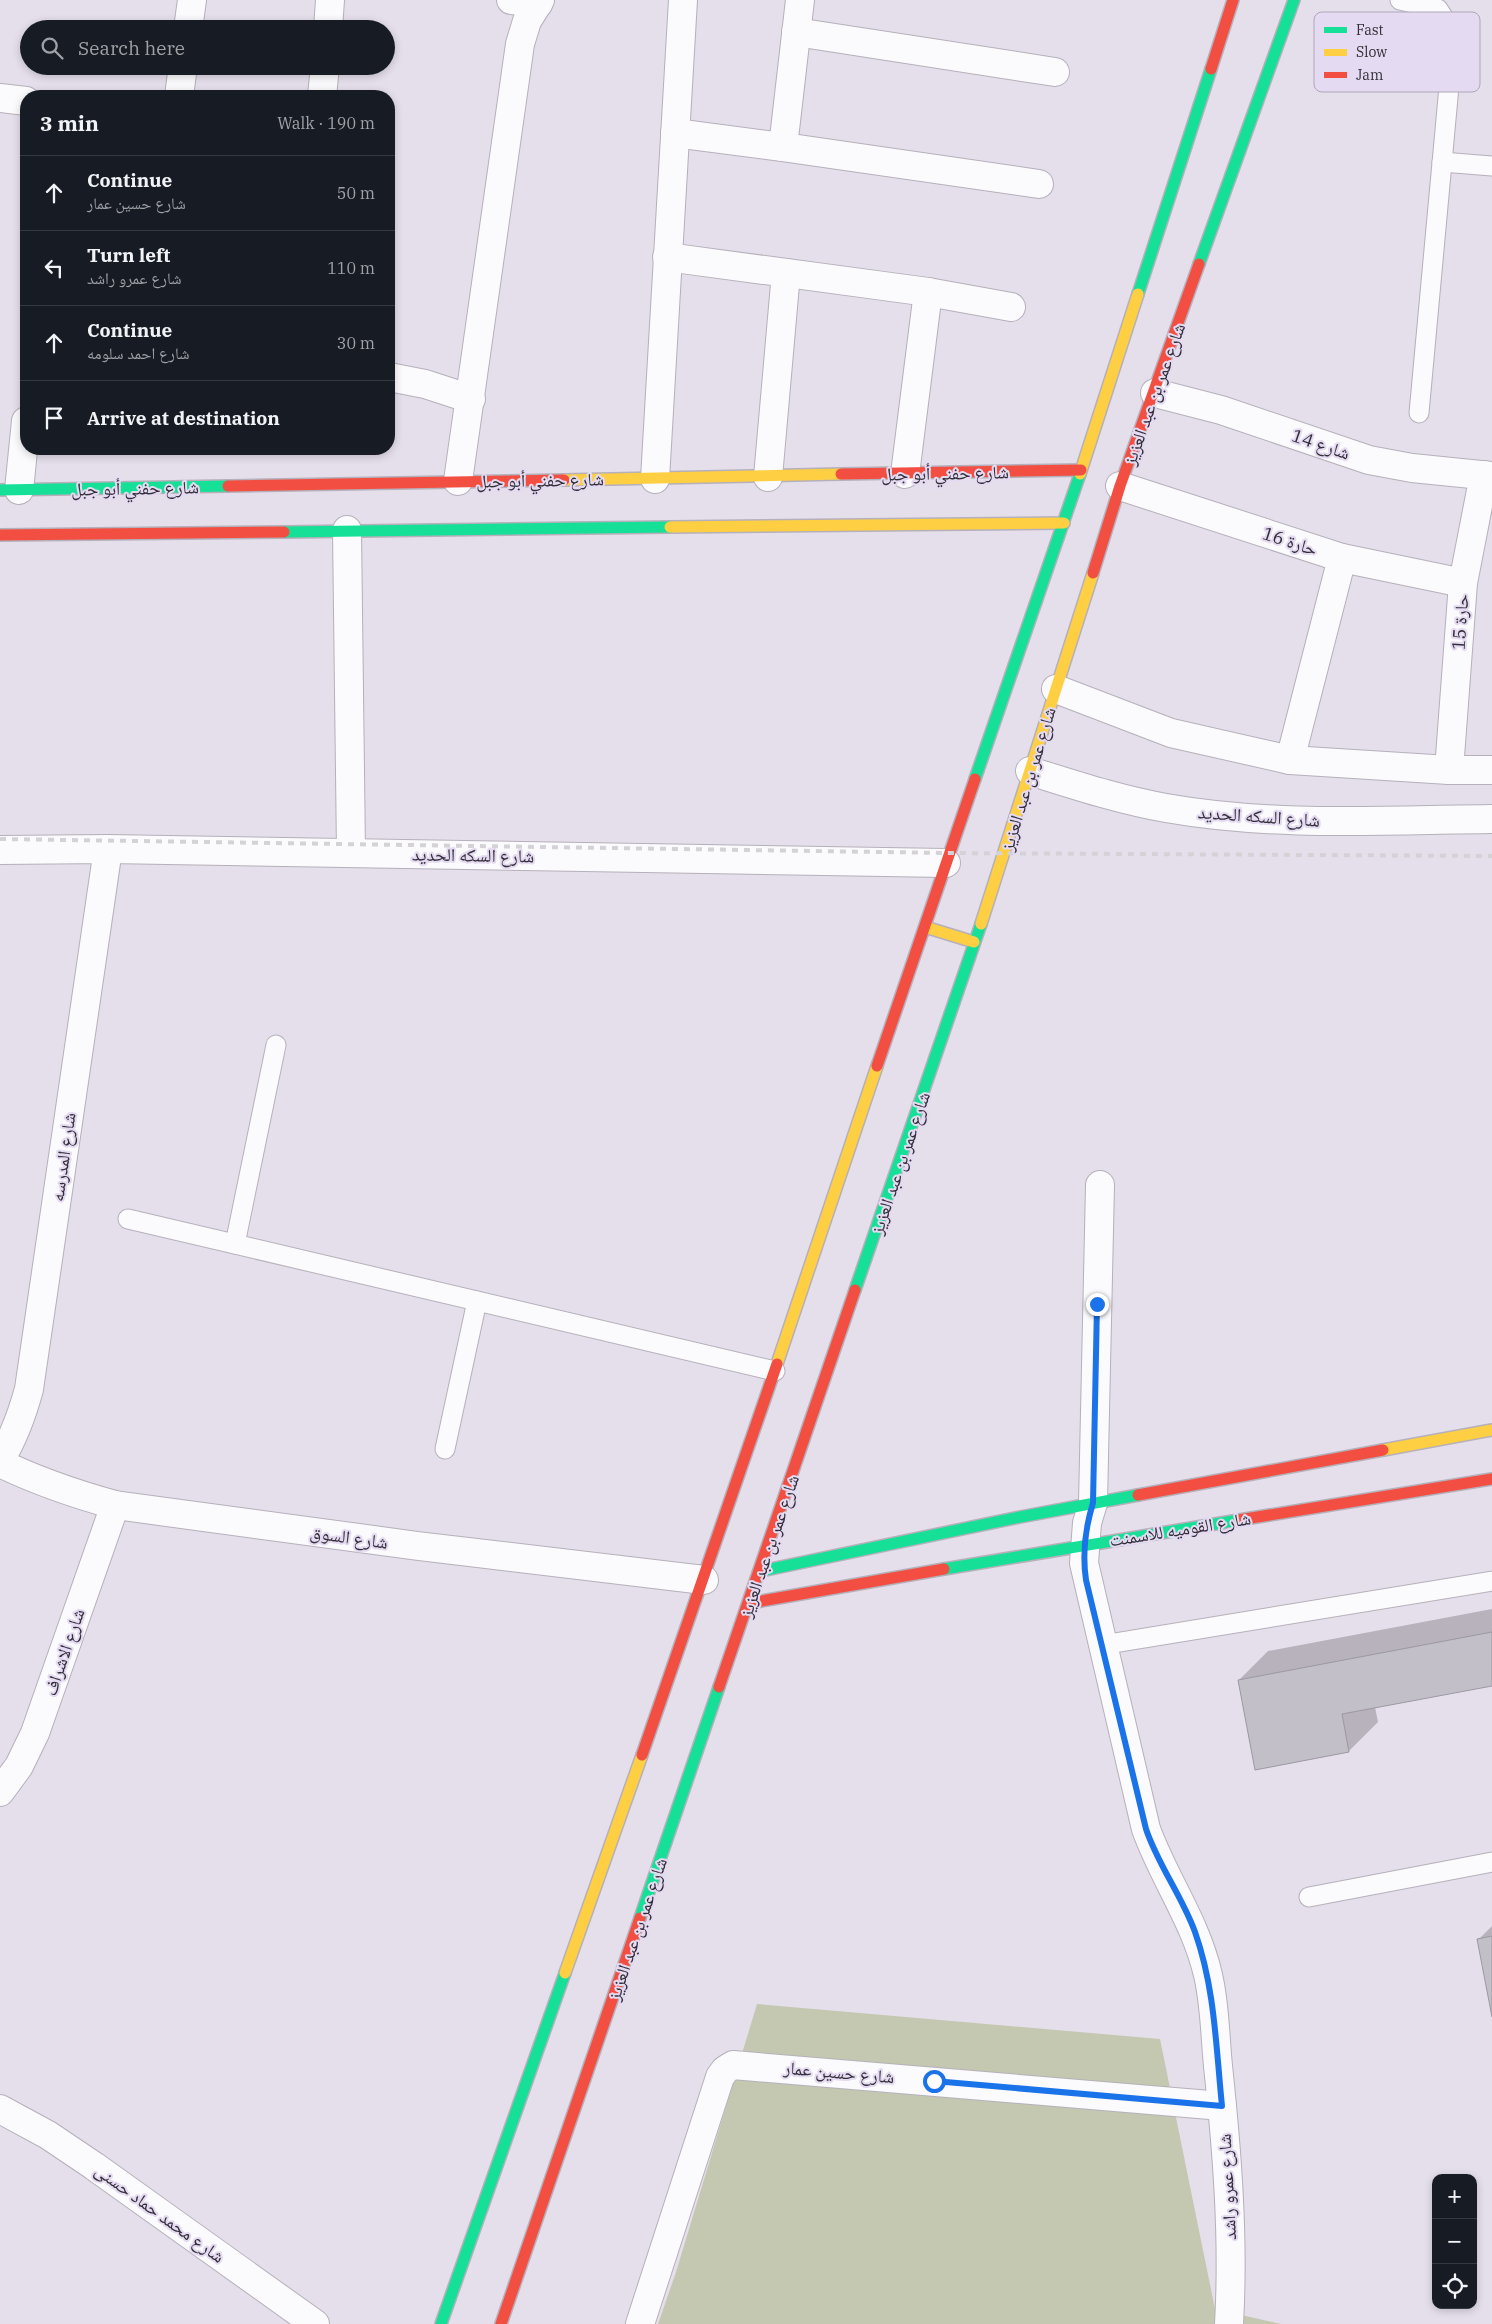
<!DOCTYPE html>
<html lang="en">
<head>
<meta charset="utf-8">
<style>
  :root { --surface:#171b24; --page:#242831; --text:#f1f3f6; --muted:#9ea1a6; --line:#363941 }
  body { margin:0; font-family:"IBM Plex Serif","Noto Naskh Arabic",serif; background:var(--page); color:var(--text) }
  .controls { position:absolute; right:15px; bottom:15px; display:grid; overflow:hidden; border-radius:10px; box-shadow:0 2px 8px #0003 }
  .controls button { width:45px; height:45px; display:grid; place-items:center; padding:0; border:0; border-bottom:1px solid var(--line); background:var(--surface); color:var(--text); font:25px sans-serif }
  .stop { position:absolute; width:15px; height:15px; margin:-11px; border:4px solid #1a73e8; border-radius:50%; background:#fff }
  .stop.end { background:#1a73e8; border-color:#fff; box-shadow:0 1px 5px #0008 }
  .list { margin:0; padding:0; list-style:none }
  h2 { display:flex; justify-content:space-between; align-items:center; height:65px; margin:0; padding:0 20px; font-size:21px }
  h2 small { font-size:16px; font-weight:400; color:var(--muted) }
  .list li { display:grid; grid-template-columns:32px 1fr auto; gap:15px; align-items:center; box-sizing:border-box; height:75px; padding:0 20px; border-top:1px solid var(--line) }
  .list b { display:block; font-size:19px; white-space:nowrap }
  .list p { margin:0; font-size:16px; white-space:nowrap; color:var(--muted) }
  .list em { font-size:16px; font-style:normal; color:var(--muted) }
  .icon { flex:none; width:28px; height:28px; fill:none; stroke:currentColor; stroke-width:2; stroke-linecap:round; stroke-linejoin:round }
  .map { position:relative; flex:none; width:1492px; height:2324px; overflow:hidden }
  .search { position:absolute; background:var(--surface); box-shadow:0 2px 8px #0003; left:20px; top:20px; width:375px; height:55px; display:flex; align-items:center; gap:12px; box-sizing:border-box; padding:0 18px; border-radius:28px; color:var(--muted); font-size:19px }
  .panel { position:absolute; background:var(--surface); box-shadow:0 2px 8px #0003; left:20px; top:90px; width:375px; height:365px; border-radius:20px }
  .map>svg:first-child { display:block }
  .green { fill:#c5c8b0 }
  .shadow { fill:#0003 }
  .building { fill:#c3bfc9; stroke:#9c98a2 }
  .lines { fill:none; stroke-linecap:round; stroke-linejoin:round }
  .lane-casing { stroke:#b5b0ba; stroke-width:21 }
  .street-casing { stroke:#b5b0ba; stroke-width:30 }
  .fast-casing { stroke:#b5b0ba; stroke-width:14 }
  .slow-casing { stroke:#b5b0ba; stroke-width:14 }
  .jam-casing { stroke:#b5b0ba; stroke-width:14 }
  .lane { stroke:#fbfafc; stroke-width:19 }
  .street { stroke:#fbfafc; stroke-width:28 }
  .fast { stroke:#16e098; stroke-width:11 }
  .slow { stroke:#ffcf43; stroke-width:11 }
  .jam { stroke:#f24e42; stroke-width:11 }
  .rail { stroke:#d4d2d7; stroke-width:4; stroke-dasharray:6 6; stroke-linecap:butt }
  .route { stroke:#1a73e8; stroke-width:6 }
  .labels { text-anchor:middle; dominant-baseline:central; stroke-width:4; stroke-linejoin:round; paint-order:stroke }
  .street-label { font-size:18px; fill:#332f38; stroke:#e4daf1 }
  .key { fill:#e4daf1; stroke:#afa7ba; stroke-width:1 }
  .key-label { font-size:14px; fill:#332f38 }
</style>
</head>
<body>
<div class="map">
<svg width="1492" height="2324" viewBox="0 0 1492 2324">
  <rect width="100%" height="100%" fill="#e5dfec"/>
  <polygon class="green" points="757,2004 1160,2039 1215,2309 1281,2324 658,2324 676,2272"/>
  <g class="shadow">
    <polygon points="1492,1609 1492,1684 1375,1707 1378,1722 1349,1751 1239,1680 1268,1651"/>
    <polygon points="1492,1926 1492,2011 1478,1940"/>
  </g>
  <g class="building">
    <polygon points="1492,1632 1492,1686 1342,1714 1349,1752 1255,1770 1238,1680"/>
    <polygon points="1492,1936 1492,2017 1477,1939"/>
  </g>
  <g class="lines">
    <g class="lane-casing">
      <g id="lane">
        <polyline points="1400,0 1438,9 1452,31 1453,43 1419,413"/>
        <polyline points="1442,162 1492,166"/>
        <polyline points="128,1219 775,1371"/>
        <polyline points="235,1244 276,1045"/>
        <polyline points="445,1449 477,1301"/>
        <polyline points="1102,1645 1492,1581"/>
        <polyline points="1309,1897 1492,1862"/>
      </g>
    </g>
    <g class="street-casing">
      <g id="street">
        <polyline points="511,0 538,4"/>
        <polyline points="188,29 192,0"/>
        <polyline points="328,29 330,0"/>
        <polyline points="796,32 1055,72"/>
        <polyline points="179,96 183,66"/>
        <polyline points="322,96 325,66"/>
        <polyline points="0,98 26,101"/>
        <polyline points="675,133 783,147 1039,184"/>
        <polyline points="783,147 800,0"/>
        <polyline points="667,257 928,292 1011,307"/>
        <polyline points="389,377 425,384 471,399"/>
        <polyline points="1155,393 1221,410 1369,460 1412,468 1492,476"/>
        <polyline points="905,474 928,292"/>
        <polyline points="768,477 786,273"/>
        <polyline points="655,479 683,0"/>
        <polyline points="458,481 520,44 527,21 540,0"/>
        <polyline points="1120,486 1342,558 1463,583"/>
        <polyline points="19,490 26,421"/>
        <polyline points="347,530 351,853"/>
        <polyline points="1056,689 1171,733 1290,760 1449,770 1492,770"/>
        <polyline points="1290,760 1342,558"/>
        <polyline points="1449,770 1463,583 1484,475"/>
        <path d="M1030,771C1075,785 1120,800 1166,808C1273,827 1383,820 1492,819"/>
        <polyline points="0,850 108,849 946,863"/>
        <path d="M1100,1185L1093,1503L1087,1523L1084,1563L1146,1829C1164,1879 1196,1922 1208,1975C1215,2004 1215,2036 1218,2066C1227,2151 1234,2238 1229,2324"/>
        <path d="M0,1460C14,1437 22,1415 29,1389L108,849"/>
        <path d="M0,1463C37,1481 75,1494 115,1505L418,1546L704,1580"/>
        <polyline points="0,1792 19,1766 35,1733 115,1505"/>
        <polyline points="0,2109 48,2135 94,2166 315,2324"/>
        <polyline points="640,2324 720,2077 725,2070 733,2065 1222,2106"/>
      </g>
    </g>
    <g class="fast-casing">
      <g id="fast">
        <polyline points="1199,264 1294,0"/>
        <polyline points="1138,294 1211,69"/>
        <polyline points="0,490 228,486"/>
        <polyline points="284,532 670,527"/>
        <polyline points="975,779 1080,474"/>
        <polyline points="855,1290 981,924"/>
        <polyline points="944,1569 1239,1520"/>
        <polyline points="761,1571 1020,1517 1138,1495"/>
        <polyline points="640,1918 719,1687"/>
        <polyline points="441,2324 565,1973"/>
      </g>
    </g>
    <g class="slow-casing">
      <g id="slow">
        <polyline points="1080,474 1138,294"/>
        <polyline points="564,480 841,474"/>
        <polyline points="670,527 1064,523"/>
        <polyline points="981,924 1093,573"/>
        <polyline points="925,927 974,942"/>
        <polyline points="777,1364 877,1066"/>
        <polyline points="1383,1450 1492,1430"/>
        <polyline points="565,1973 642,1755"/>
      </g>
    </g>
    <g class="jam-casing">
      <g id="jam">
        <polyline points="1211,69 1233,0"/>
        <polyline points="841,474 1081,470"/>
        <polyline points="228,486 564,480"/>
        <polyline points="0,535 284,532"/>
        <polyline points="1093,573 1120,486 1199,264"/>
        <polyline points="877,1066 975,779"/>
        <polyline points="1138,1495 1383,1450"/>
        <polyline points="1239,1520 1492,1479"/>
        <polyline points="750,1603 944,1569"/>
        <polyline points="719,1687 855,1290"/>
        <polyline points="642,1755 777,1364"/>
        <polyline points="501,2324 640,1918"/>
      </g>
    </g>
    <use href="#lane" class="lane"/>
    <use href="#street" class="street"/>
    <use href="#fast" class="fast"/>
    <use href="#slow" class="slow"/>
    <use href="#jam" class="jam"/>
    <polyline class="rail" points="0,839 949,853 1492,856"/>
  </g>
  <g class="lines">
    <path class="route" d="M934,2081L1222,2106C1216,2048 1215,1988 1195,1932C1182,1896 1158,1865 1146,1829L1086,1580C1082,1553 1085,1529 1093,1503L1097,1304"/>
  </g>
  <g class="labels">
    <g class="street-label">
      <text transform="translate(1154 394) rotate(-70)">شارع عمر بن عبد العزيز</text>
      <text transform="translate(1321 444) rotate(19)">شارع 14</text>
      <text transform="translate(945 473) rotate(-1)">شارع حفني أبو جبل</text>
      <text transform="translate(540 480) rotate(-1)">شارع حفني أبو جبل</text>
      <text transform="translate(135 488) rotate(-1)">شارع حفني أبو جبل</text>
      <text transform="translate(1290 541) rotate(18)">حارة 16</text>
      <text transform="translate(1460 622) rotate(-86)">حارة 15</text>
      <text transform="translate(1028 779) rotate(-73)">شارع عمر بن عبد العزيز</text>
      <text transform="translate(1259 816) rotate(4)">شارع السكه الحديد</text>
      <text transform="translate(473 855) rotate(1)">شارع السكه الحديد</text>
      <text transform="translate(63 1157) rotate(-82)">شارع المدرسه</text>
      <text transform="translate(900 1163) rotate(-71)">شارع عمر بن عبد العزيز</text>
      <text transform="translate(1180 1529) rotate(-9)">شارع القوميه للاسمنت</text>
      <text transform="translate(349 1537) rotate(8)">شارع السوق</text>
      <text transform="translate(769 1546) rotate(-71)">شارع عمر بن عبد العزيز</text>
      <text transform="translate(64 1652) rotate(-71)">شارع الاشراف</text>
      <text transform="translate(637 1929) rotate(-71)">شارع عمر بن عبد العزيز</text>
      <text transform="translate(839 2072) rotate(5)">شارع حسين عمار</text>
      <text transform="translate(1227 2187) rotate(-93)">شارع عمرو راشد</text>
      <text transform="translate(160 2213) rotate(36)">شارع محمد حماد حسنى</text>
    </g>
  </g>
  <rect x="1314" y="12" width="166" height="80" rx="8" class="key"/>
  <rect x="1324" y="27" width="23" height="6" fill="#16e098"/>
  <rect x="1324" y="49" width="23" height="7" fill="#ffcf43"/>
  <rect x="1324" y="72" width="23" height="6" fill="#f24e42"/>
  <g class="key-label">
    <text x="1356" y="35">Fast</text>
    <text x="1356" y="57">Slow</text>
    <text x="1356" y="80">Jam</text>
  </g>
</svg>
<div class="controls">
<button>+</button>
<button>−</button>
<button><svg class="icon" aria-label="locate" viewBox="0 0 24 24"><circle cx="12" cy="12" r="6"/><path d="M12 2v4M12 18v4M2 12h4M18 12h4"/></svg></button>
</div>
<div class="stop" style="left:934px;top:2081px"></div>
<div class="stop end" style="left:1097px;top:1304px"></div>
<div class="search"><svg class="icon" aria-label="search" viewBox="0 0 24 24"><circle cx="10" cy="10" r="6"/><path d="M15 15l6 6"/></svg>Search here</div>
<section class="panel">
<h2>3 min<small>Walk · 190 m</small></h2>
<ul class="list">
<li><svg class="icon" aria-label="ahead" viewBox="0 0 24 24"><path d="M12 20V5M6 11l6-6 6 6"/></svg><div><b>Continue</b><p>شارع حسين عمار</p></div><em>50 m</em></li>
<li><svg class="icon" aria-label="left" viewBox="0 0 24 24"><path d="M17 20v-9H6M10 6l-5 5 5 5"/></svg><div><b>Turn left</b><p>شارع عمرو راشد</p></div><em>110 m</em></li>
<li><svg class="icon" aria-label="ahead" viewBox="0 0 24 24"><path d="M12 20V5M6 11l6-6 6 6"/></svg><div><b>Continue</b><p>شارع احمد سلومه</p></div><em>30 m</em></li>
<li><svg class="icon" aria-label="arrive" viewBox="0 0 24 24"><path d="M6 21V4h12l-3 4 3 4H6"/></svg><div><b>Arrive at destination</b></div></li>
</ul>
</section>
</div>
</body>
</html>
